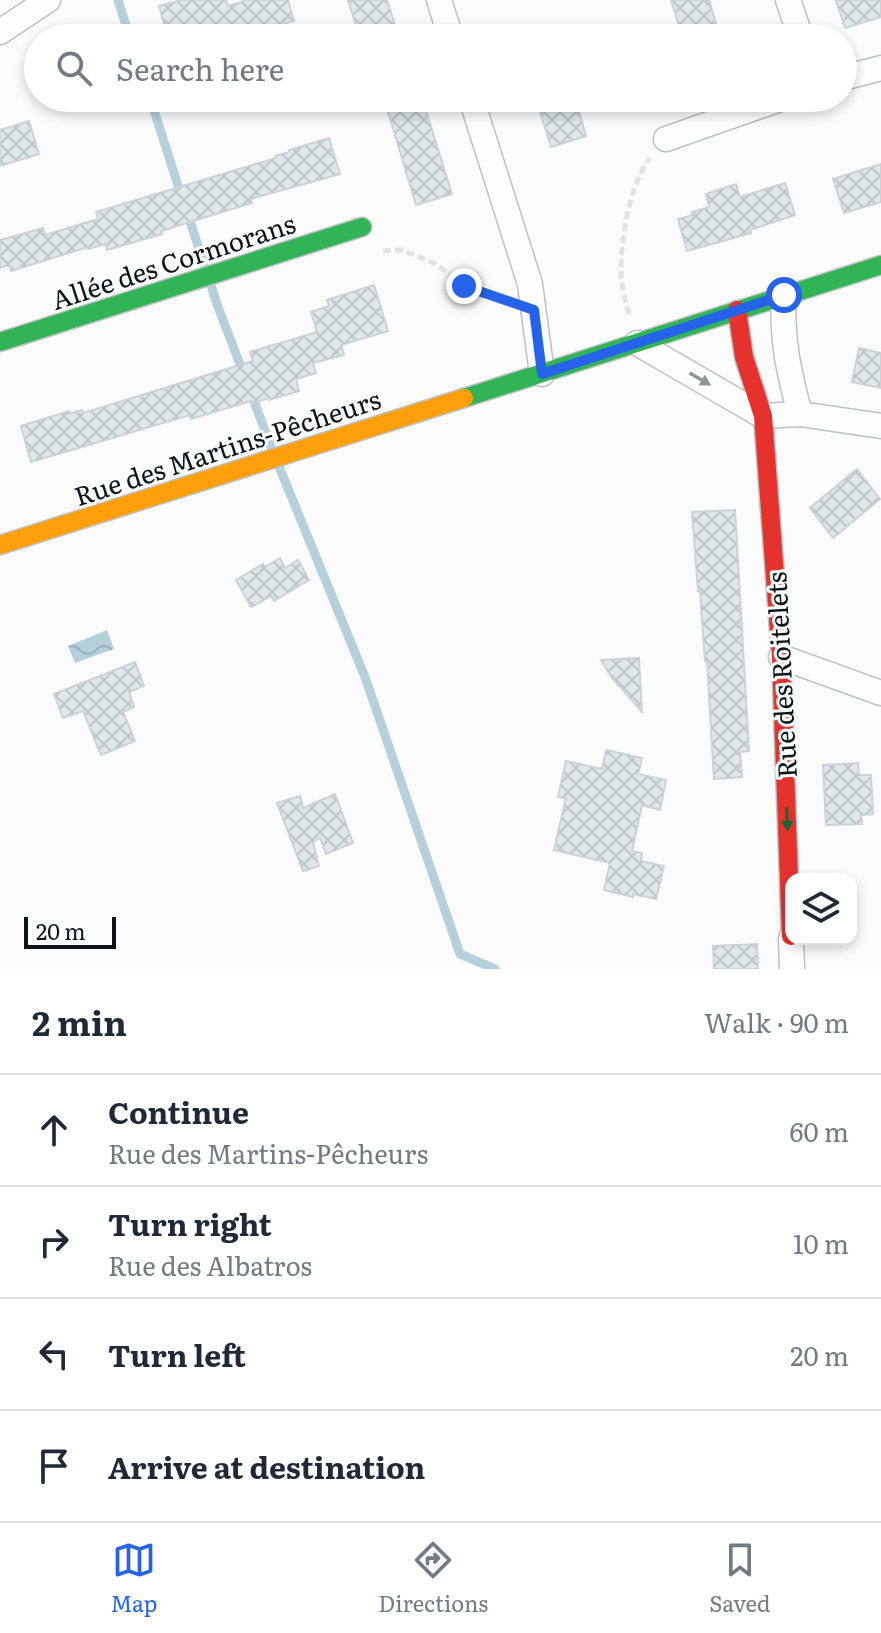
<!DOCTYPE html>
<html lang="en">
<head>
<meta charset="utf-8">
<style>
  :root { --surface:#fff; --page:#f6f6f7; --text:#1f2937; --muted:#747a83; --line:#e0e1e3; --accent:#2563eb }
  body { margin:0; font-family:Literata,serif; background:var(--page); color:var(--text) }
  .controls { position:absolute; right:24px; bottom:24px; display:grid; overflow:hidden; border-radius:16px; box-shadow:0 4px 12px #0003 }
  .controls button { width:72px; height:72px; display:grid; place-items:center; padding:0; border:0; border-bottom:2px solid var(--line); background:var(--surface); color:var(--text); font:40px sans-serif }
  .scale { position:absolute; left:24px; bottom:20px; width:92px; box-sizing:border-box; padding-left:8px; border:4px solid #0b151a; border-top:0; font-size:22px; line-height:28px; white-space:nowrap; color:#0b151a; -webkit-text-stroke:6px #fbfbfb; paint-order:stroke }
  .stop { position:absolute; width:24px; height:24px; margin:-18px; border:6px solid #2563eb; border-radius:50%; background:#fff }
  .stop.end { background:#2563eb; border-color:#fff; box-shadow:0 2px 8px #0008 }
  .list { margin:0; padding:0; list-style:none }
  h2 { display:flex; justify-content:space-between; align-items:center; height:104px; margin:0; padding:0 32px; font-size:34px }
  h2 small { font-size:26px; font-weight:400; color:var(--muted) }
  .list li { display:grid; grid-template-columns:52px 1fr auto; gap:24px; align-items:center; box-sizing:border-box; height:112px; padding:0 32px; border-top:2px solid var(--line) }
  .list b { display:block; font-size:30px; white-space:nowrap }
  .list p { margin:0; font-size:26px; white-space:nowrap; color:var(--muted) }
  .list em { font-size:26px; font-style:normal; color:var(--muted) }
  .icon { flex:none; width:44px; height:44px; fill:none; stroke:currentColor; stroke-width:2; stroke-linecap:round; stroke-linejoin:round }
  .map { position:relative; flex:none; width:881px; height:969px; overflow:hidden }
  .search { position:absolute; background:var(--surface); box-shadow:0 4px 12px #0003; left:24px; right:24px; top:24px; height:88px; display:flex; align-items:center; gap:20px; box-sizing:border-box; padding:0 28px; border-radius:44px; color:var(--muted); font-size:30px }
  .sheet { height:552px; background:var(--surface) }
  nav { display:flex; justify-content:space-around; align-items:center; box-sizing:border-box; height:112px; border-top:2px solid var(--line); background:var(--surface); font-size:22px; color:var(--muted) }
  nav a { display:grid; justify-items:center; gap:4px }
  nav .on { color:var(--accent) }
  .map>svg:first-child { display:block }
  .water { fill:url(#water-waves) }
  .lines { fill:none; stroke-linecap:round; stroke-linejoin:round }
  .stream { stroke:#b5d0dd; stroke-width:9 }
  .building { fill:url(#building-cross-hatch); stroke:#ccd1d3; stroke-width:2 }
  .street-casing { stroke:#bcc1c3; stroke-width:27 }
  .fast-casing { stroke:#bcc1c3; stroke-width:21 }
  .slow-casing { stroke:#bcc1c3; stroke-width:21 }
  .jam-casing { stroke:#bcc1c3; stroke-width:21 }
  .path { stroke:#e1e2e2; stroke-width:5; stroke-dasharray:8 4; stroke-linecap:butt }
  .street { stroke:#fefefe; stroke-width:24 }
  .fast { stroke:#30b455; stroke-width:18 }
  .slow { stroke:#ff9f0a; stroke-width:18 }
  .jam { stroke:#e5322d; stroke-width:18 }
  .oneway { fill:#919597 }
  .oneway2 { fill:#1e6438 }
  .route { stroke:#2563eb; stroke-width:10 }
  .labels { text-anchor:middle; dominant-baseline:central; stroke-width:6; stroke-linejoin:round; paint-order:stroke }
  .street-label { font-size:26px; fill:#0b151a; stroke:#fbfbfb }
</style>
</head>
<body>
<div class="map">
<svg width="881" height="969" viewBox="0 0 881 969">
  <defs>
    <pattern id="water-waves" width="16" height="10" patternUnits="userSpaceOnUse" patternTransform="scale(2)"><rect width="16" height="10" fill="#b5d0dd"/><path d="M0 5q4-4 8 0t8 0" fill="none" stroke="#9ab2bd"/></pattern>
    <pattern id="building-cross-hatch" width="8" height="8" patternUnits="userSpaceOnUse" patternTransform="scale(2)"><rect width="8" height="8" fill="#dfe7eb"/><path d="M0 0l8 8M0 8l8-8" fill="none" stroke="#bec5c9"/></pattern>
  </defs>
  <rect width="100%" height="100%" fill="#fbfbfb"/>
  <polygon class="water" points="107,630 114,649 75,663 68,646"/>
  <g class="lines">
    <g class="stream">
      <polyline points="118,0 130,38"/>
      <polyline points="150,98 182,198"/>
      <polyline points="187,212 218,307 244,375"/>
      <polyline points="251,393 272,450"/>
      <polyline points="278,464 365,677 460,954 495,969"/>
    </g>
  </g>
  <g class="building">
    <polygon points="181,0 226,0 228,6 247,0 288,0 294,21 237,36 233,24 184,38 168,38 159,6"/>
    <polygon points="348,0 387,0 396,28 365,38 360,38"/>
    <polygon points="671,0 709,0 720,38 688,38 686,30 681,32"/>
    <polygon points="836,0 881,0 881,17 845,28"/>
    <polygon points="384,98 422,98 452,194 416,205"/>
    <polygon points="536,98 575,98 586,136 551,147"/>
    <polygon points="29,121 39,154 0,166 0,130"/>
    <polygon points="329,138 340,174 250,199 252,203 161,231 162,234 107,250 106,244 88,249 88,247 11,271 9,265 0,268 0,240 43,228 45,235 98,219 96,212 276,158 275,156 289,152 289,150"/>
    <polygon points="881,164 881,202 844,213 833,179"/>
    <polygon points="785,183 795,215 750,230 751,233 687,251 678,219 693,215 692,212 709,207 706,194 736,184 740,197"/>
    <polygon points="374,285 388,331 341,345 344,355 313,363 316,373 296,379 299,391 269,400 269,398 251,404 251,401 191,419 190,415 31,462 21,426 69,411 69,414 82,410 83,413 253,361 250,352 317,332 311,312 329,306 327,300"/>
    <polygon points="859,348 881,353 881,388 852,382"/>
    <polygon points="857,469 880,499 833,538 810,508"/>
    <polygon points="735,510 749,751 740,752 742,777 714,779 707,661 705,661 700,591 698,591 692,512"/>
    <polygon points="280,558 285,568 298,560 309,580 274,601 271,596 251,607 236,580 263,564 265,567"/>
    <polygon points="639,658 642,712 612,678 601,660"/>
    <polygon points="135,662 144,686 129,692 134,707 123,712 135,741 101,755 83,711 63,718 54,694"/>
    <polygon points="606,750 642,758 638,774 666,780 660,810 642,805 632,851 642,853 641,861 664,866 656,899 633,894 633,897 604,890 610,863 554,850 566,798 558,797 566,761 602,769"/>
    <polygon points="858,763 859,775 871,775 873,814 861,815 862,824 826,825 823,765"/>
    <polygon points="335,794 353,843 326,854 320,838 313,842 319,866 303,871 277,803 300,796 303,808"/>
    <polygon points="757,944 758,969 714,969 713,946"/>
  </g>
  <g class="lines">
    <g class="street-casing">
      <g id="street">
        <polyline points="439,0 451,38"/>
        <polyline points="788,0 801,38"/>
        <polyline points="0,32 48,0"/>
        <polyline points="843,78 881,68"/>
        <polyline points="471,98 530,284 542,374"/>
        <polyline points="666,139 783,98"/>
        <path d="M784,295C781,338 789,373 800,414"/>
        <polyline points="637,343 763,416 800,414 881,426"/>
        <polyline points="781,657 881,693"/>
        <polyline points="791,939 792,969"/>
      </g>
    </g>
    <g class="fast-casing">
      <g id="fast">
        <polyline points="0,342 362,227"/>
        <polyline points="464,398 881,265"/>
      </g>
    </g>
    <g class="slow-casing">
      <polyline id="slow" points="0,545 464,398"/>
    </g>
    <g class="jam-casing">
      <polyline id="jam" points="737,310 744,357 763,416 781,657 791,936"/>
    </g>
    <g class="path">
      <polyline points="383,251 402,250 436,264 464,286 505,299"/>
      <path d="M629,314C625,300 621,285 621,270C621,238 630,183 650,158"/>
    </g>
    <use href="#street" class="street"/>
    <use href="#fast" class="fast"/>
    <use href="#slow" class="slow"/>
    <use href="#jam" class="jam"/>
  </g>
  <defs><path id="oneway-solid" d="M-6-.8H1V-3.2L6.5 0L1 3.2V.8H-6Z" transform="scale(2)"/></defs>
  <use class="oneway" href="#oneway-solid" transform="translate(700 379) rotate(30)"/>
  <use class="oneway2" href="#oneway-solid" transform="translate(787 819) rotate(88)"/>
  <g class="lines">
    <polyline class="route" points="464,286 534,310 542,374 784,295"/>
  </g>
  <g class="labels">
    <g class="street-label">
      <text transform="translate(173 260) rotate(-18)">Allée des Cormorans</text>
      <text transform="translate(227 446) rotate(-18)">Rue des Martins-Pêcheurs</text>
      <text transform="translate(780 675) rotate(-93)">Rue des Roitelets</text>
    </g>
  </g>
</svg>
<div class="controls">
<button><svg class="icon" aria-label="layers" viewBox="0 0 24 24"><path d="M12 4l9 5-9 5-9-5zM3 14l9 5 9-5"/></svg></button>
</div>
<div class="scale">20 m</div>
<div class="stop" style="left:784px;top:295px"></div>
<div class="stop end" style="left:464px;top:286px"></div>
<div class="search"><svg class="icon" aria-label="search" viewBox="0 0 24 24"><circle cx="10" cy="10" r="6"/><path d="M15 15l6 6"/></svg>Search here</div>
</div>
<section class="sheet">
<h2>2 min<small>Walk · 90 m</small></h2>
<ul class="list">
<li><svg class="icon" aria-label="ahead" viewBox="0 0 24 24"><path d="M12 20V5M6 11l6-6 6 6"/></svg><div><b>Continue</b><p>Rue des Martins-Pêcheurs</p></div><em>60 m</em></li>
<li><svg class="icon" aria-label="right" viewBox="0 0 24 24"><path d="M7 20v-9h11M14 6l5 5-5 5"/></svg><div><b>Turn right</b><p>Rue des Albatros</p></div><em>10 m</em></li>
<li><svg class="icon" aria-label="left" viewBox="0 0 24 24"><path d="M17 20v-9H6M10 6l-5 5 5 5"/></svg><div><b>Turn left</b></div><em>20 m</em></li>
<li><svg class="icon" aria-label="arrive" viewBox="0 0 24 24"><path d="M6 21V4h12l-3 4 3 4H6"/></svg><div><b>Arrive at destination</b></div></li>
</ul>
</section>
<nav>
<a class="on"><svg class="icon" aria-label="map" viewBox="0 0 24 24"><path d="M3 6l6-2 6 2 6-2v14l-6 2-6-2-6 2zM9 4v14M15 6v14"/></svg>Map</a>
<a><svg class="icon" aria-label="directions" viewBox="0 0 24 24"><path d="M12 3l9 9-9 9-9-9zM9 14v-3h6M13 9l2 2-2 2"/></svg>Directions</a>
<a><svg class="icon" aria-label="saved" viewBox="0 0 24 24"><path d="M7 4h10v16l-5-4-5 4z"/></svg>Saved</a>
</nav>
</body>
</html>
